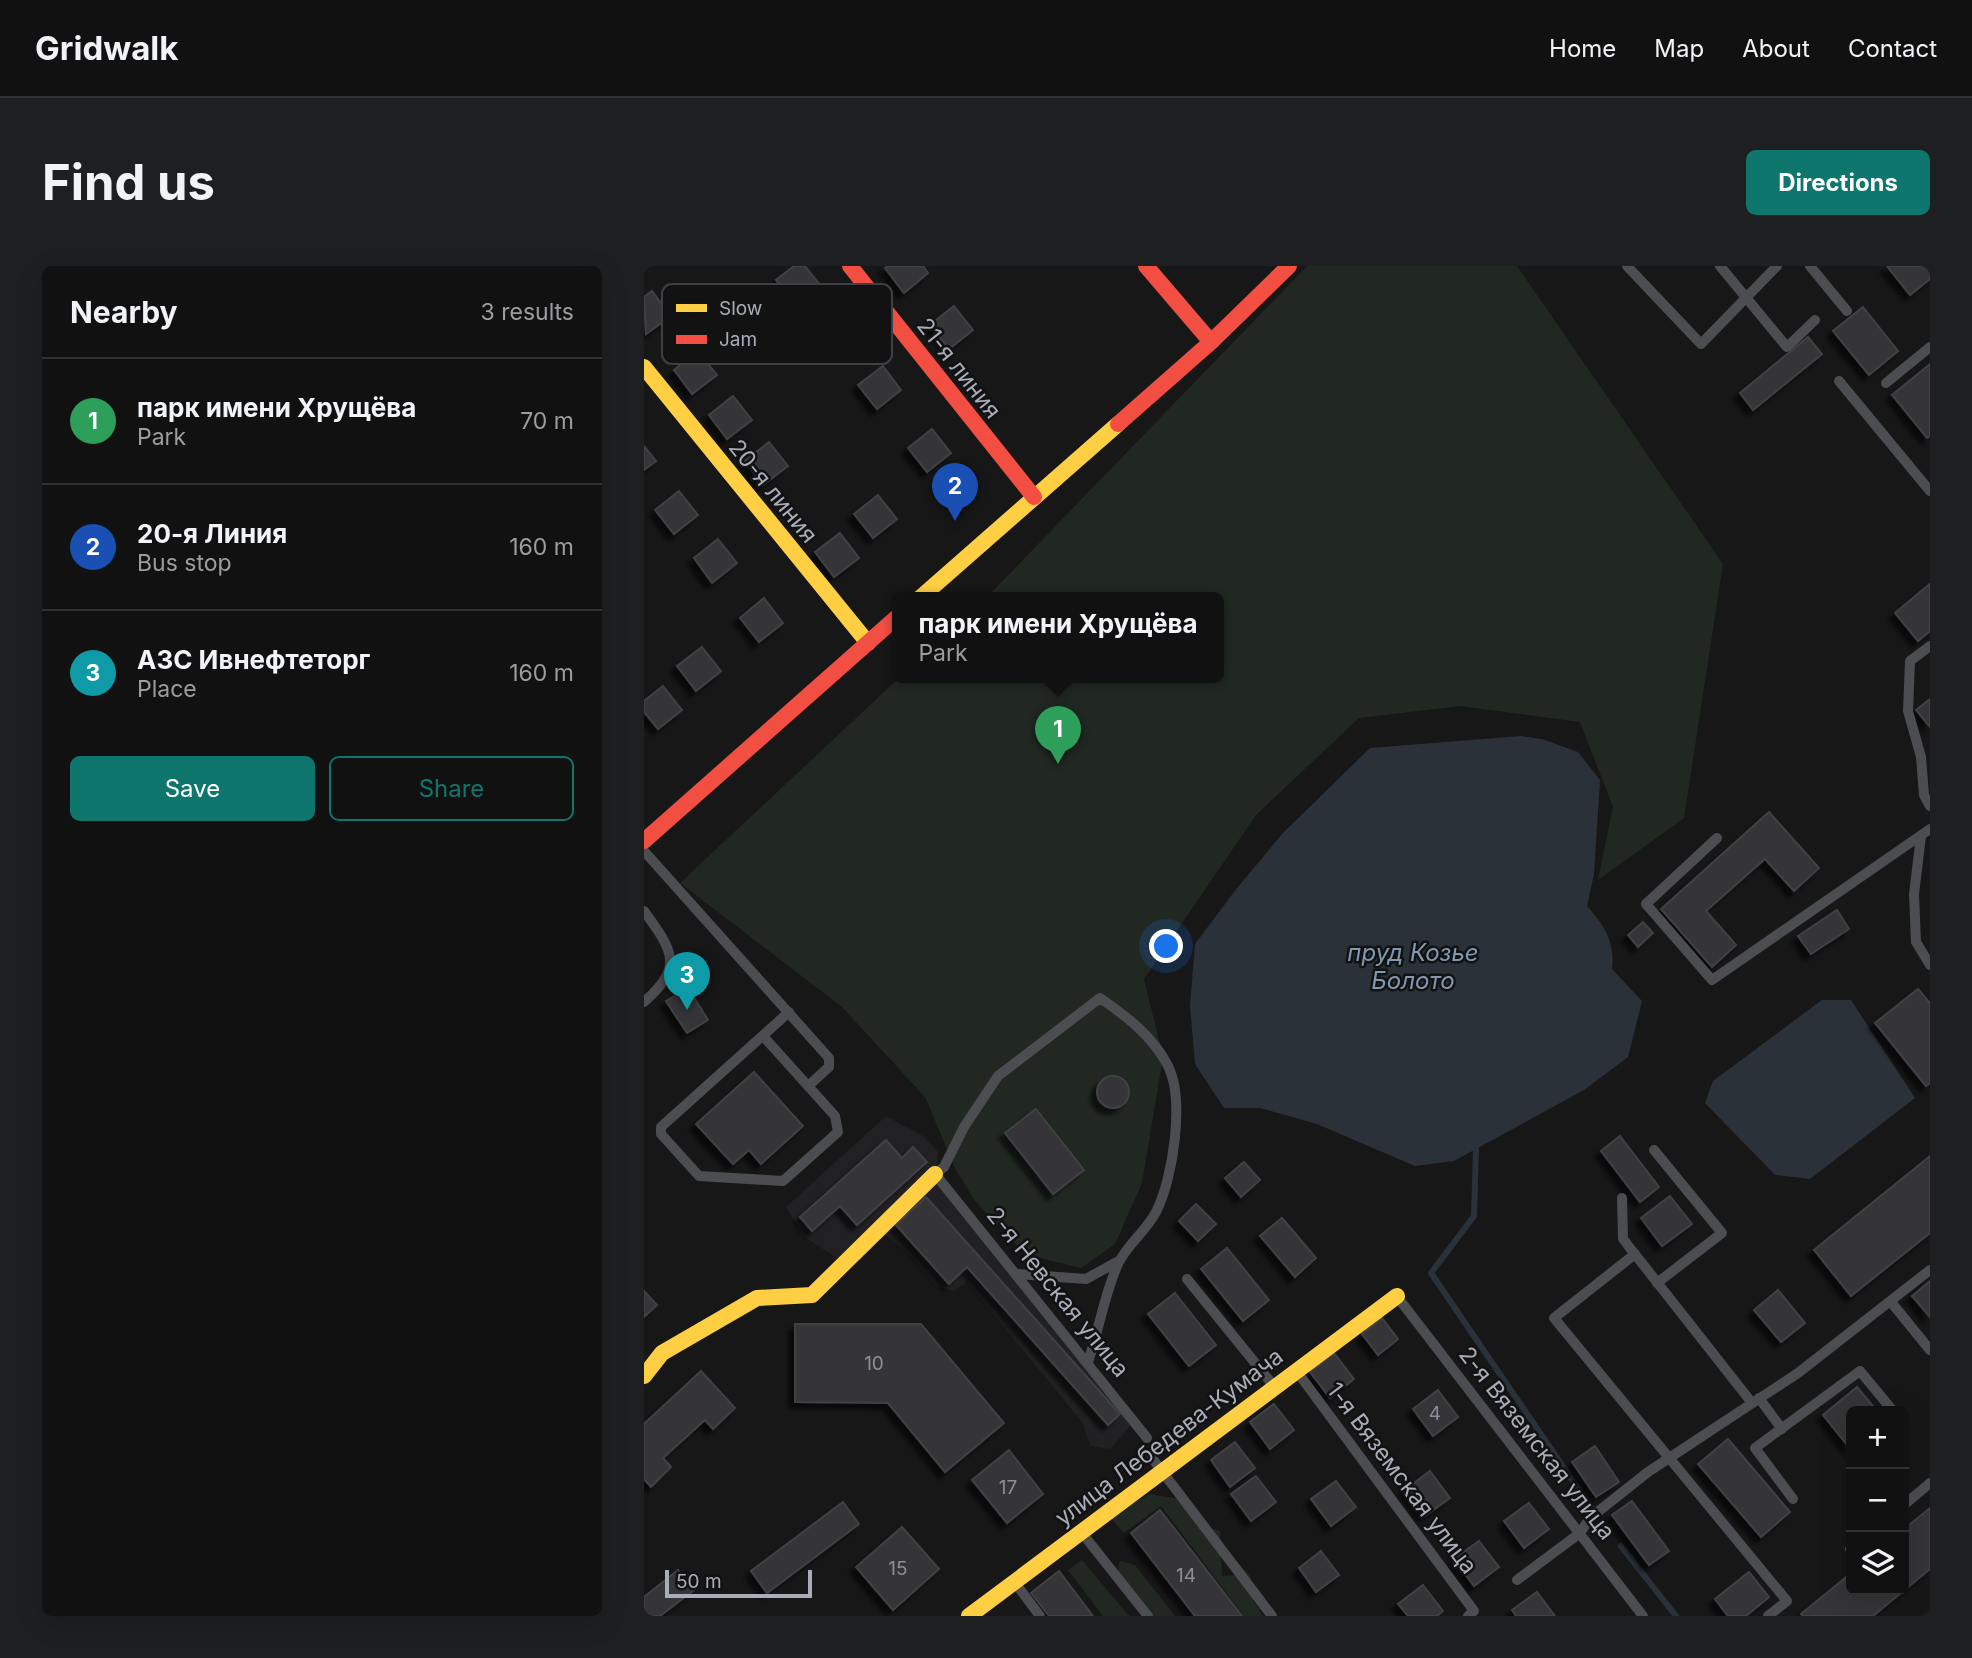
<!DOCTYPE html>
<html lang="en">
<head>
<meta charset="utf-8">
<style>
  :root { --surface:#111112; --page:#1e1f20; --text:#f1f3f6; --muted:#9c9d9f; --line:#303132; --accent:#0f766e }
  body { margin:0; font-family:Inter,sans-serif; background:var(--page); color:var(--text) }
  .controls { position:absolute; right:21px; bottom:21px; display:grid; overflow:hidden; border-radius:10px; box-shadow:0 7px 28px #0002 }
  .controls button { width:63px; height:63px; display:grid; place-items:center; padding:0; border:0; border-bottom:2px solid var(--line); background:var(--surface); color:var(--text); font:35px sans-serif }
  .scale { position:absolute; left:21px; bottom:18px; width:147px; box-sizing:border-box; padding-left:7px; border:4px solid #a9adb8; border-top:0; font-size:19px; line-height:24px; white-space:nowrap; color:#a9adb8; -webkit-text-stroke:5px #121213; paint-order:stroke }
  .you { position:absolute; left:523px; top:681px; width:24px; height:24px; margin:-18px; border:5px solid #fff; border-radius:50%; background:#1a73e8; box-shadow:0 0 0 10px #1a73e833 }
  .badge { display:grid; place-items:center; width:46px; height:46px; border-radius:50%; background:var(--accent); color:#fff; font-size:23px; font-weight:700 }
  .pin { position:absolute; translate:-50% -58px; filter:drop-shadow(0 2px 4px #0008) }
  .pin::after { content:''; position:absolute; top:37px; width:24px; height:21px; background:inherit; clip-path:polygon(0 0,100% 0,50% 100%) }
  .popup { position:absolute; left:248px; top:326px; width:332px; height:91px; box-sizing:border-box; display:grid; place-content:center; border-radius:10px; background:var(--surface); filter:drop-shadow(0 2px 5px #0005); font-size:23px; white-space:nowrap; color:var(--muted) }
  .popup b { font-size:26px; color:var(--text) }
  .popup::after { content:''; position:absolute; left:50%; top:100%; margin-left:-14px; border:14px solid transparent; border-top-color:var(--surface) }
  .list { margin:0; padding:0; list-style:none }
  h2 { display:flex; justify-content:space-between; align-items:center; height:91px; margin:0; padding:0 28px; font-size:30px }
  h2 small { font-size:23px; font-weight:400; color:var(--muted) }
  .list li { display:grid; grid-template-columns:46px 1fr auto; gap:21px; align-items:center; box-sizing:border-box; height:126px; padding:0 28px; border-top:2px solid var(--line) }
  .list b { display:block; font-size:26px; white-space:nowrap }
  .list p { margin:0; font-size:23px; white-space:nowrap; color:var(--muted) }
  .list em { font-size:23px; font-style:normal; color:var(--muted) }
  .actions { display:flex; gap:14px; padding:21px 28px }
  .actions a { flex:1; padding:16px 0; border:2px solid var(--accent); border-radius:10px; text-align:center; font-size:24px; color:var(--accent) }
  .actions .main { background:var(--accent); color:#fff }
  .icon { flex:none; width:38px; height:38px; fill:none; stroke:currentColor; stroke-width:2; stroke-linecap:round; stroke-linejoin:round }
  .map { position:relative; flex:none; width:1286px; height:1350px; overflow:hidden; border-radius:10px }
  header { display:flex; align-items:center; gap:42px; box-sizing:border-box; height:98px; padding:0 35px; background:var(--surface); border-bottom:2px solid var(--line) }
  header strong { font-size:33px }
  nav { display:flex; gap:38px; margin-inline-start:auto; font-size:24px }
  .intro { display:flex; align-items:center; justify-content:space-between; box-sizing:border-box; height:168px; padding:0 42px }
  h1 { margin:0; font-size:49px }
  .button { padding:18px 32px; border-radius:10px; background:var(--accent); color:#fff; font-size:24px; font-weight:700 }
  main { display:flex; gap:42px; padding:0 42px }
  aside { flex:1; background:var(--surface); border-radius:10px; box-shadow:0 7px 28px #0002 }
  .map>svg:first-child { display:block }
  .built { fill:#212123 }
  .green { fill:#212822 }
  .water { fill:#2b3139 }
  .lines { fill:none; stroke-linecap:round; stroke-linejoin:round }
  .stream { stroke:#2b3139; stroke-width:6 }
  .building { fill:#353537; stroke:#404144; stroke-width:2; filter:url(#shadow) }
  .lane { stroke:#4c4d50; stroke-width:10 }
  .slow { stroke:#ffcf43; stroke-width:16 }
  .jam { stroke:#f24e42; stroke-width:16 }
  .labels { text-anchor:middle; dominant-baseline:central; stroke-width:5; stroke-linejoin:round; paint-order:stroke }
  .number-label { font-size:19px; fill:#8c8f98 }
  .street-label { font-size:23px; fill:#a9adb8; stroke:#121213 }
  .water-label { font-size:24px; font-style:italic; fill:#8198b2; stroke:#121213 }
  .key { fill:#121213; stroke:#3f4045; stroke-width:2 }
  .key-label { font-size:19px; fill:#a9adb8 }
</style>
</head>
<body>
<header>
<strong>Gridwalk</strong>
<nav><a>Home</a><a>Map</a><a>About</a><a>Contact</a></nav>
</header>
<div class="intro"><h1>Find us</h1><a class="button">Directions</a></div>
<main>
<aside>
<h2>Nearby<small>3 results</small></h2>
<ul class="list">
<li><span class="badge" style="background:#2e9e5b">1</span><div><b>парк имени Хрущёва</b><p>Park</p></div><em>70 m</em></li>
<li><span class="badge" style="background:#1a4fb4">2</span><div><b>20-я Линия</b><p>Bus stop</p></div><em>160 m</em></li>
<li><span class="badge" style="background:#0f9aa8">3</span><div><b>АЗС Ивнефтеторг</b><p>Place</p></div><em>160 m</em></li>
</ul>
<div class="actions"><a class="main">Save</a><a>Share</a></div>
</aside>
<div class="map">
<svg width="1286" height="1350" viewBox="0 0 1286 1350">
  <defs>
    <filter id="shadow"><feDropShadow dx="-6" dy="6" stdDeviation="2" flood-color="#0009"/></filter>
  </defs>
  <rect width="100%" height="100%" fill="#171718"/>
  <g class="built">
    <polygon points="242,850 279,870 294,886 293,901 193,992 159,970 142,941"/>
    <polygon points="291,913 489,1157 466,1183 447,1180 438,1156 323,1016 309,1025 292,1020 266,989 238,965"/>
  </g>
  <g class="green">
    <polygon points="663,0 873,0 1079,298 1040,552 954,614 969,541 936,456 816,440 715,452 612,549 500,713 519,791 498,917 471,978 437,1002 381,988 331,935 312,904 281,831 198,741 36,617 255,412 575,412 575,332 342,332"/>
    <polygon points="506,1228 536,1233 563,1261 576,1265 578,1310 591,1309 593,1296 607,1311 605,1327 619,1350 600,1350 517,1240 480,1267 465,1250"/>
    <polygon points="438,1294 485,1350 459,1350 424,1304"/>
    <polygon points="476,1295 491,1299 531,1350 509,1350 472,1310"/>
  </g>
  <g class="water">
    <path d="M877,470L898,473L934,486L956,514L950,608L943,640C961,660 971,676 968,703L998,735L984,791L940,824L810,895L771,900L673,858L616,842H580L551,798L546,740L551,678L593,622L639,567L726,482Z"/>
    <polygon points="1178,734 1207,734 1271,832 1166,913 1131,909 1061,837 1069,815"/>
  </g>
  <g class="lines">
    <g class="stream">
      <polyline points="832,883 830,950 787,1007 948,1243"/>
      <polyline points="977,1280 1032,1350"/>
    </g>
  </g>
  <g class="building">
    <polygon points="150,0 161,0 176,19 151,38 132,14"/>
    <polygon points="244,0 279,0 284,7 260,27 241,2"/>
    <polygon points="1243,0 1286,0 1286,13 1266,29"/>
    <polygon points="8,25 27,50 2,68 0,31"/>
    <polygon points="310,40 329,64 305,83 286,59"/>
    <polygon points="1219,41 1254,85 1225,109 1189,65"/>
    <polygon points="197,47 216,71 192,90 173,66"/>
    <polygon points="1164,71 1178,88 1109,144 1096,127"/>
    <polygon points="54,85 73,109 48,128 30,104"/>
    <polygon points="1286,98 1286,170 1283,172 1248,129"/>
    <polygon points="239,100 257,124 233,143 214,119"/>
    <polygon points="89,130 108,154 83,173 65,149"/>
    <polygon points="288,163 307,187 283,206 264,182"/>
    <polygon points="125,176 144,200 119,219 101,195"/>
    <polygon points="0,180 12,195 0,204"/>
    <polygon points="35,225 54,249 30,268 11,244"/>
    <polygon points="234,229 253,253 229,272 210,248"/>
    <polygon points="196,267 215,292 190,311 171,286"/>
    <polygon points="74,273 93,297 68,317 50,292"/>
    <polygon points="1286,318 1286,365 1274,375 1251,347"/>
    <polygon points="120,332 139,357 115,376 96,352"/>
    <polygon points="58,381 77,405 52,425 33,400"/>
    <polygon points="19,420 38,444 14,463 0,446 0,435"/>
    <polygon points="1286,433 1286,461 1272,444"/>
    <polygon points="1125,546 1175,602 1150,625 1121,593 1062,645 1092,679 1068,701 1017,643"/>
    <polygon points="1193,644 1205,663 1167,688 1154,670"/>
    <polygon points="999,656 1009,667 994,681 984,669"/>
    <polygon points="44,722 64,754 43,767 22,735"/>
    <polygon points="1274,723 1286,737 1286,817 1282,820 1231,757"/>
    <polygon points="110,806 159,860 117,898 105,884 89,898 52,858"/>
    <circle cx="469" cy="826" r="16"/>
    <polygon points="392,843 440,904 409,928 361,867"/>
    <polygon points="976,870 1015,921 996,936 957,885"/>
    <polygon points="242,874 258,892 269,881 283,896 213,959 196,940 168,965 156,951"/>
    <polygon points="1286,890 1286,967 1207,1030 1170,984"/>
    <polygon points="600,896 616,914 597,931 581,912"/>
    <polygon points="1026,930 1048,958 1018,980 997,952"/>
    <polygon points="282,931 476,1148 464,1159 323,1001 305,1018 252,959"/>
    <polygon points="552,938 572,958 554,975 535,955"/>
    <polygon points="638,952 672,992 651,1011 616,970"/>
    <polygon points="583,982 625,1034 599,1055 557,1003"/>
    <polygon points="1286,1015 1286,1051 1268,1030"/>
    <polygon points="1134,1024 1161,1057 1137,1076 1110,1044"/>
    <polygon points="0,1025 13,1039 0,1051"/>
    <polygon points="531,1027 572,1079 545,1100 504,1048"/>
    <polygon points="738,1052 754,1073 734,1089 718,1068"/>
    <polygon points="151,1058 277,1058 360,1157 301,1206 244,1137 151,1136"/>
    <polygon points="690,1087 710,1113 686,1132 666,1106"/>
    <polygon points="57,1105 91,1142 69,1163 61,1154 19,1192 27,1201 7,1221 0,1213 0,1158"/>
    <polygon points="1213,1121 1233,1145 1207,1145 1207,1184 1179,1149"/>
    <polygon points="794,1124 814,1151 789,1170 769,1143"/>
    <polygon points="630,1138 650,1164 626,1183 606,1156"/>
    <polygon points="1084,1173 1146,1246 1117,1271 1054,1198"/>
    <polygon points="591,1176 611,1202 586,1221 567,1194"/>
    <polygon points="951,1180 975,1216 952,1231 928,1196"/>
    <polygon points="365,1184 399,1228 363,1257 328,1214"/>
    <polygon points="786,1205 806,1232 781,1250 761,1224"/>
    <polygon points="612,1210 632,1236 607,1255 587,1228"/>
    <polygon points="692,1215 712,1241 687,1260 667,1233"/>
    <polygon points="988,1235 1025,1285 1005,1299 968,1249"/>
    <polygon points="199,1236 215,1258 123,1327 107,1305"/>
    <polygon points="885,1237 905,1263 880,1282 860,1255"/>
    <polygon points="1286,1242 1286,1303 1229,1350 1159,1350 1157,1348 1207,1307 1207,1324 1260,1324 1260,1263"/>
    <polygon points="516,1244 598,1350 551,1350 487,1267"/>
    <polygon points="258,1261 295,1303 249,1344 212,1301"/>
    <polygon points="835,1275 855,1301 830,1320 810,1293"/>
    <polygon points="677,1285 695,1309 672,1326 655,1302"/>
    <polygon points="34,1304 50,1324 16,1350 0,1350 0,1331"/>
    <polygon points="415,1305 449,1350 405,1350 387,1327"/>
    <polygon points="1105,1306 1125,1331 1102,1350 1084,1350 1071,1333"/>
    <polygon points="779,1319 799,1345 793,1350 764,1350 754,1338"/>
    <polygon points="893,1326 911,1350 872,1350 868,1344"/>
  </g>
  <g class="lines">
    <g class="lane">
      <polyline points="983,0 1057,78 1133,0"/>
      <polyline points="1076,0 1143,81 1171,54"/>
      <polyline points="1166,0 1203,45"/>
      <polyline points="1195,115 1286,225"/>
      <polyline points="1242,117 1286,81"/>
      <polyline points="1286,380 1266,395 1264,445 1277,491 1280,529 1286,540"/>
      <polyline points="1277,570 1270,628 1272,676 1286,699"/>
      <polyline points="1073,572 1002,638 1068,714 1286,563"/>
      <polyline points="0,585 185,792 185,801 164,820"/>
      <path d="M0,645C28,684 41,700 0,736"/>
      <polyline points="119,770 191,850 194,866 139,915 55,910 17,868 17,861 145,746"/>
      <polyline points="1010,884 1078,967 1013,1017"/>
      <polyline points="978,932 979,973 1108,1137"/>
      <polyline points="991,988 910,1052 1143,1335 1124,1350"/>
      <polyline points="373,1008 442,1013 473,996"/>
      <polyline points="543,1013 629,1119"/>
      <polyline points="755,1033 999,1350"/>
      <polyline points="1247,1036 1286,1084"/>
      <path d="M444,1096C455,1064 460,1029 474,998C483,979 502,965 512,946C529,913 541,834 524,800C509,770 482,750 456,732L354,810L320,861L300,901L291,908L503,1172"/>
      <polyline points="654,1107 830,1345 824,1350"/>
      <polyline points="1115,1132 1138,1163"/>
      <polyline points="508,1192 628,1350"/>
      <polyline points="1149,1233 1111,1182 1216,1105 1249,1145"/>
      <polyline points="1260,1239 1286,1217"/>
      <polyline points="438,1267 504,1350"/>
      <polyline points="1206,1283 1207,1283"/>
      <polyline points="873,1314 936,1267 946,1252 1004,1206 1154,1107 1286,1004"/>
      <polyline points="372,1318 396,1350"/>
    </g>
    <g class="slow">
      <polyline points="0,101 224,377"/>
      <polyline points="276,332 474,158"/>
      <polyline points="0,1110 18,1087 113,1032 168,1029 291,908"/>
      <polyline points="325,1350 753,1030"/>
    </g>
    <g class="jam">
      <polyline points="206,0 390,231"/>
      <polyline points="502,0 567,76"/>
      <polyline points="474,158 567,76 645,0"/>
      <polyline points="0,575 253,351"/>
    </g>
  </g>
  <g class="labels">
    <g class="number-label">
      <text x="230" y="1097">10</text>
      <text x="791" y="1147">4</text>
      <text x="364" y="1221">17</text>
      <text x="254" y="1302">15</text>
      <text x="542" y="1309">14</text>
    </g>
    <g class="street-label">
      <text transform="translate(315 102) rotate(52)">21-я линия</text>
      <text transform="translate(129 225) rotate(51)">20-я линия</text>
      <text transform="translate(414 1026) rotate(51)">2-я Невская улица</text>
      <text transform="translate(525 1171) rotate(-37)">улица Лебедева-Кумача</text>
      <text transform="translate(893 1177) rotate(52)">2-я Вяземская улица</text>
      <text transform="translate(758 1212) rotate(53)">1-я Вяземская улица</text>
    </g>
    <g class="water-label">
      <text x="769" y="686">пруд Козье<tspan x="769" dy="28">Болото</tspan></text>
    </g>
  </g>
  <rect x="18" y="18" width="230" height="80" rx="10" class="key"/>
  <rect x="32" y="38" width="31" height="8" fill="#ffcf43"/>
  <rect x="32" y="69" width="31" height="9" fill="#f24e42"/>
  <g class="key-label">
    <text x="75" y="49">Slow</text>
    <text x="75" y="80">Jam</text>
  </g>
</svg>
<div class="controls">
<button>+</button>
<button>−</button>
<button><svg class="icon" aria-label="layers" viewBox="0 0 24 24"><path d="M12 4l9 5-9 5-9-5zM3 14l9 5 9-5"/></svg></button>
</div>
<div class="scale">50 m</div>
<div class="you"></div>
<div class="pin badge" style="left:414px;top:498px;background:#2e9e5b">1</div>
<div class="popup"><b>парк имени Хрущёва</b>Park</div>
<div class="pin badge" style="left:311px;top:255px;background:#1a4fb4">2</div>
<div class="pin badge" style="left:43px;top:744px;background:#0f9aa8">3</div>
</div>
</main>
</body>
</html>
